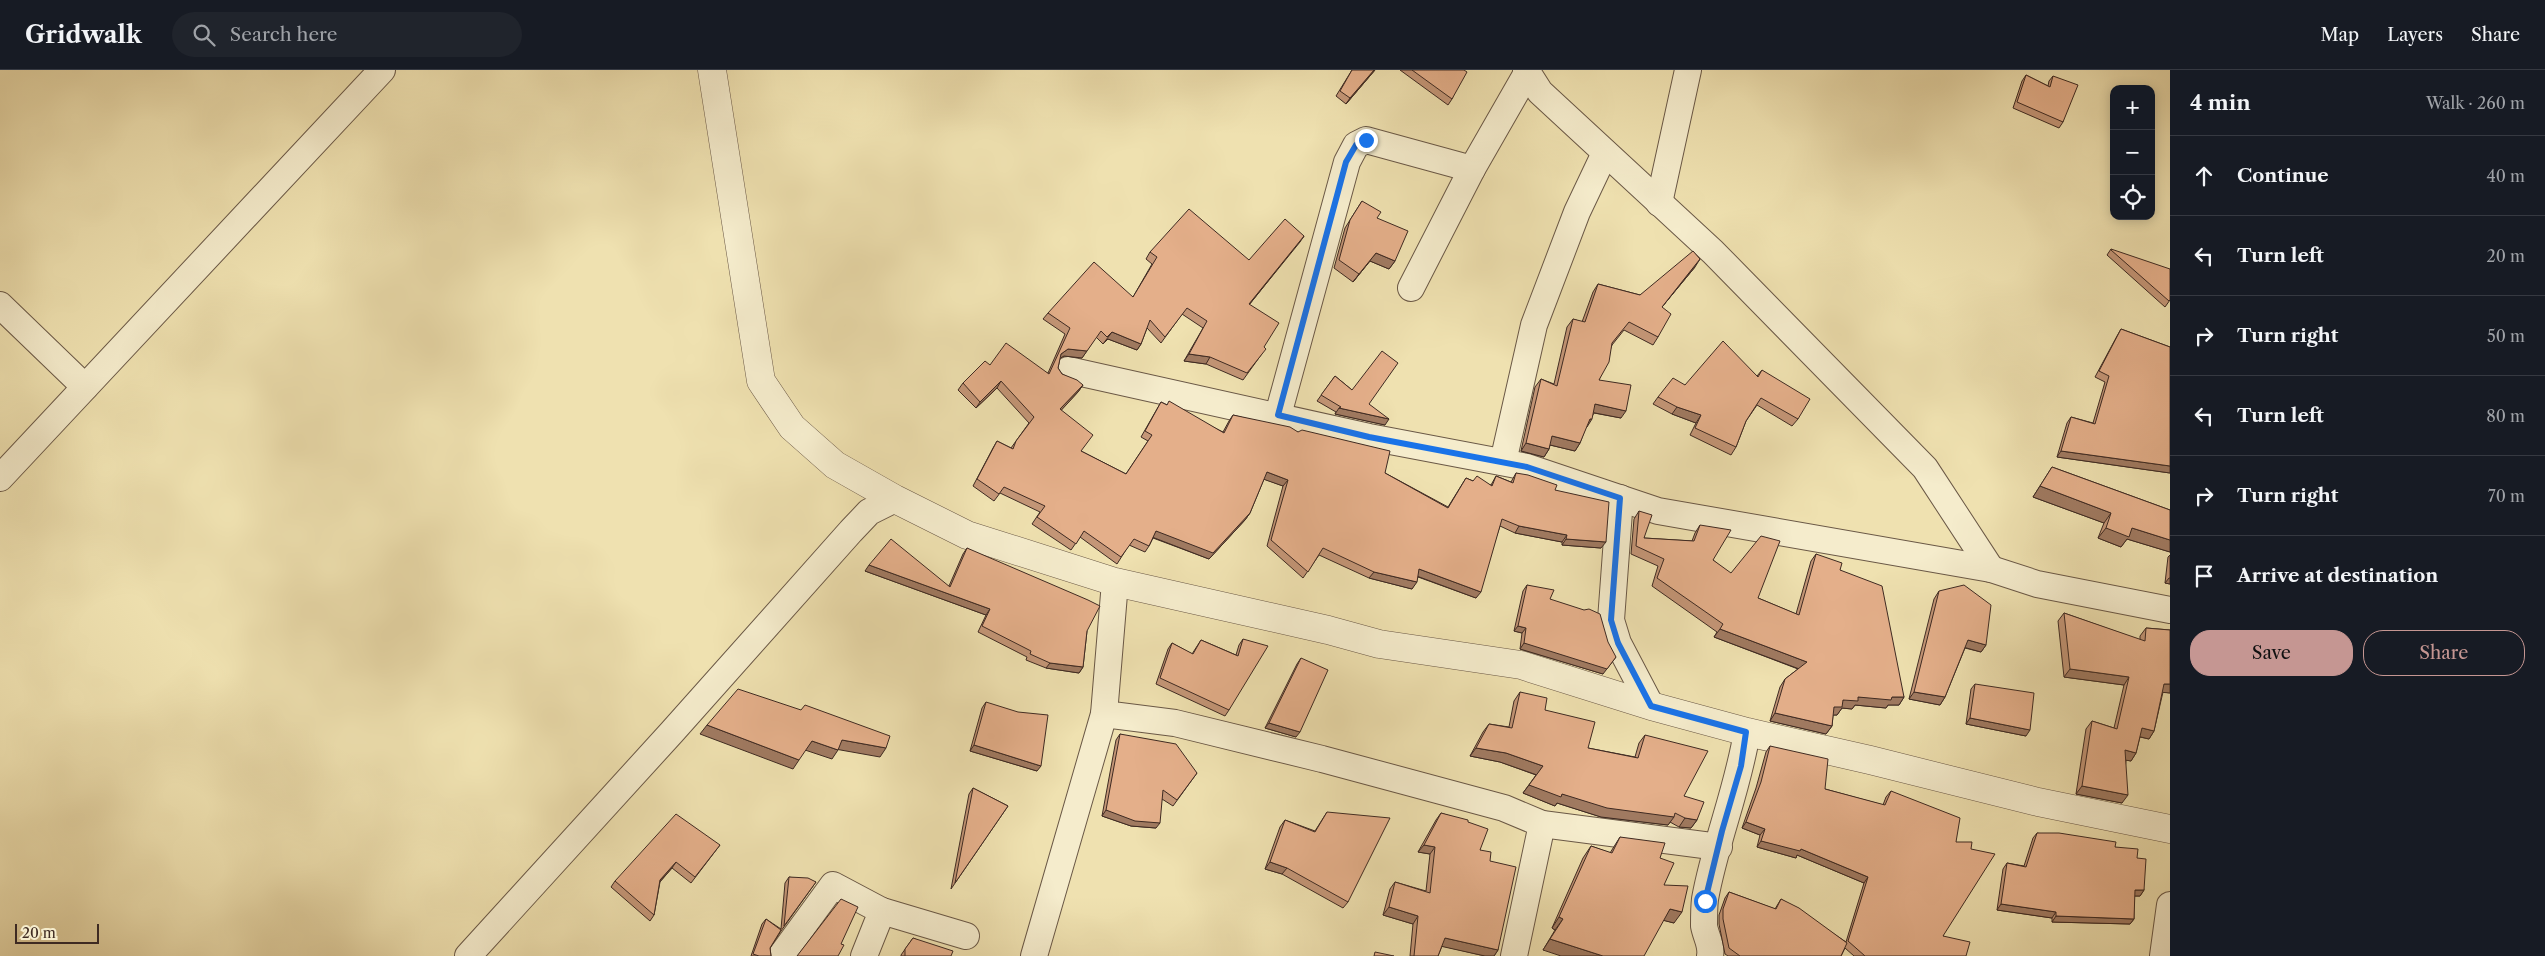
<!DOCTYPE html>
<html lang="en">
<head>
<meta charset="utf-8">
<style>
  :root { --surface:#171b24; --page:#20242c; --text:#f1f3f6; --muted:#9ea1a6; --line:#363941; --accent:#c59692 }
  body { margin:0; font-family:"Libre Caslon Text",serif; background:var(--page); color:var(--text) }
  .controls { position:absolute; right:15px; top:15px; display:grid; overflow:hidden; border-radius:10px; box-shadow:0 2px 12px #0003 }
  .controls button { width:45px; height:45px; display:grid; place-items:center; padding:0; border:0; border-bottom:1px solid var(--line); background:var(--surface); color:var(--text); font:25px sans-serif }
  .scale { position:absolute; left:15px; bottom:12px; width:84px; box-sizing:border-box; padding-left:5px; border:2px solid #3e2a22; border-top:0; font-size:14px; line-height:18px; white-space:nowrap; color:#3e2a22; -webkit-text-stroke:4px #f5eccc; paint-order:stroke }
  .stop { position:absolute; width:15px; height:15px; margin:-11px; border:4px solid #1a73e8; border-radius:50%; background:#fff }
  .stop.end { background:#1a73e8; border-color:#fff; box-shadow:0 1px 5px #0008 }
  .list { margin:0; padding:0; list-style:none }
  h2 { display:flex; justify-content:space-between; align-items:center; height:65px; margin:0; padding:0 20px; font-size:21px }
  h2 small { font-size:16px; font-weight:400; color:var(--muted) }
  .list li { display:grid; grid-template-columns:32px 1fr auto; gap:15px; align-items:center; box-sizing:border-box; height:80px; padding:0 20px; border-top:1px solid var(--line) }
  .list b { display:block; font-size:19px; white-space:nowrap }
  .list em { font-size:16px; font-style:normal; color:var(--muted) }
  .actions { display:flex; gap:10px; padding:15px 20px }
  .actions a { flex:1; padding:11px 0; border:1px solid var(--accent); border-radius:20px; text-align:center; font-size:18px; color:var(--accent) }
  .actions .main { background:var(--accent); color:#111 }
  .icon { flex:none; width:28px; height:28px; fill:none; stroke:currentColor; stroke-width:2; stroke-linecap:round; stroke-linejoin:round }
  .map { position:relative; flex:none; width:2170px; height:886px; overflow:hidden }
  header { display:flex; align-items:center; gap:30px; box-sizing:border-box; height:70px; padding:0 25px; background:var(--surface); border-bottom:1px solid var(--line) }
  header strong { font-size:24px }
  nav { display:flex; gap:28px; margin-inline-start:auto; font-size:18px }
  .search { width:350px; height:45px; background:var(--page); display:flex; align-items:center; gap:12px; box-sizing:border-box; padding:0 18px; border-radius:28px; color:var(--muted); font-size:19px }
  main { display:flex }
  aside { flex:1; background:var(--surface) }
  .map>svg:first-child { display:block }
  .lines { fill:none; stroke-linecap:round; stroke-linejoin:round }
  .minor-casing { stroke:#6a5846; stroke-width:28 }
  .tertiary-casing { stroke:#6a5846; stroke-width:29 }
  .minor { stroke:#f5eccc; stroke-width:26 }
  .tertiary { stroke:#f5eccc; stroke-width:28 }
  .wall { fill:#c49677; stroke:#3e2a22 }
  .shaded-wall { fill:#a07a61; stroke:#3e2a22 }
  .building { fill:#e4af8a; stroke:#3e2a22 }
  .route { stroke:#1a73e8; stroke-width:6 }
</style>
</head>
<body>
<header>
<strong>Gridwalk</strong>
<div class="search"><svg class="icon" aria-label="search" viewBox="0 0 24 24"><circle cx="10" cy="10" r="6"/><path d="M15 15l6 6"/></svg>Search here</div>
<nav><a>Map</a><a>Layers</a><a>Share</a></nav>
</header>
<main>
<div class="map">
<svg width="2170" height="886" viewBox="0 0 2170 886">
  <rect width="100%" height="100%" fill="#efe1b0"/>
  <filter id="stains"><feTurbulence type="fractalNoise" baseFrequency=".004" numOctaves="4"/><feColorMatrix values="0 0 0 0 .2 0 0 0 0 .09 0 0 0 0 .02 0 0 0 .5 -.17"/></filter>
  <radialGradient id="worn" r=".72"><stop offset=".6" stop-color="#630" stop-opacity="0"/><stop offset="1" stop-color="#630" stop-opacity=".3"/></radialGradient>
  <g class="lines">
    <g class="minor-casing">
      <g id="minor">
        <polyline points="1526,0 1540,22 1713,182 1925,398 1991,499"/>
        <polyline points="1659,133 1688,0"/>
        <polyline points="1411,218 1472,99 1527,3"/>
        <polyline points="0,235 85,317"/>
        <polyline points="1068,300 1369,367 1527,397 1658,441 1991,499 2037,514 2170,540"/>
        <polyline points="1278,345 1347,92 1356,75 1366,70 1472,99"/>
        <polyline points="1503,392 1534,255 1577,142 1605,83"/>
        <polyline points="0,408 382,0"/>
        <polyline points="1620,428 1611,550 1618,573 1651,636"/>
        <polyline points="1115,512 1104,644 1175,653 1322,689 1504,738 1542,754 1719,777"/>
        <polyline points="882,841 966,866"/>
        <polyline points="468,886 672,662 851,461 869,442 895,429"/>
        <polyline points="781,886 833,815 882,841 864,886"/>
        <polyline points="1034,886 1104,644"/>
        <polyline points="1514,886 1542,754"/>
        <path d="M1710,886C1712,875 1706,867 1704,856C1704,848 1704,837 1705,829C1715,773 1738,719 1747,662"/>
        <polyline points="2163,886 2170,835"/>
      </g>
    </g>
    <g class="tertiary-casing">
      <polyline id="tertiary" points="712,0 761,311 792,357 835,395 895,429 967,465 1115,512 1328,560 1379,574 1521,595 1651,636 1747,662 1870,690 2038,732 2170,759"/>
    </g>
    <use href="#minor" class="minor"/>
    <use href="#tertiary" class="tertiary"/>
  </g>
  <g class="wall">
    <polygon points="1352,0 1375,0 1346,34 1336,26"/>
    <polygon points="1400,0 1464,0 1452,29 1448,35"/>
    <polygon points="2026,5 2048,16 2049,11 2053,6 2063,52 2059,58 2013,38 2022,11"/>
    <polygon points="1362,131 1377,148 1395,191 1389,199 1370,191 1353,212 1334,198 1345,158"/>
    <polygon points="1304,166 1249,235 1264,277 1261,285 1243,310 1206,294 1184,291 1203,258 1182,244 1161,273 1147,258 1141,274 1137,280 1108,269 1103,274 1096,267 1082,288 1064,286 1060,288 1058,298 1062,304 1083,315 1078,322 1061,340 1081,381 1126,404 1148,371 1141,367 1161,332 1223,362 1229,351 1233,345 1298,362 1385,403 1448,437 1466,408 1473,411 1491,415 1496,406 1511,412 1516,403 1555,420 1601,478 1562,475 1562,472 1515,463 1500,456 1476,528 1418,507 1412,519 1369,508 1319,485 1303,508 1267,476 1283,416 1264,409 1250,443 1245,450 1209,489 1153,468 1149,476 1145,482 1129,475 1117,494 1080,467 1071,480 1032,454 1040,442 1000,423 994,431 973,416 993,378 997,371 1011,378 1029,353 997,318 976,338 958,320 963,313 990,295 1048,303 1065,264 1043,249 1048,243 1133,227 1152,194 1146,189 1150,182 1249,190"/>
    <polygon points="2111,179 2170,230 2165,237 2107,185"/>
    <polygon points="1695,197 1662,237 1658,267 1653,275 1624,260 1612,275 1599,310 1621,348 1594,343 1586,357 1580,373 1575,381 1550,375 1549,379 1544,387 1521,381 1535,317 1541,309 1554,314 1567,257 1573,249 1582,252 1593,222 1598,214 1640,225"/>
    <polygon points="2121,259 2170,277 2170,403 2057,387 2067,353 2071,347 2093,353 2105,312 2095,307 2117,266"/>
    <polygon points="1762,300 1798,349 1792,356 1757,335 1746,351 1736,377 1731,385 1690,365 1696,353 1672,344 1653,334 1658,327 1685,315 1757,306"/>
    <polygon points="1335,306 1369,334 1385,355 1335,344 1336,342 1317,331"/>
    <polygon points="2052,397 2170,440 2170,482 2127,469 2121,477 2098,468 2104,453 2033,427"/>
    <polygon points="1639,441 1644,468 1692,471 1695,463 1700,455 1713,490 1758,528 1796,544 1811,491 1816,484 1840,500 1904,627 1899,635 1888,635 1886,638 1855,635 1852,639 1842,638 1837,645 1833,645 1832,656 1826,664 1770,651 1780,617 1785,609 1798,599 1714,567 1717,562 1652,516 1658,496 1631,484 1634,449"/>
    <polygon points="967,478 1087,561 1083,597 1079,603 1046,598 1026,590 1027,587 978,562 986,545 865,501 949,516 963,484"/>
    <polygon points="2170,485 2170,514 2165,513 2168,487"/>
    <polygon points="1527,515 1550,529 1603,604 1520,579 1522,563 1514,561 1523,521"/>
    <polygon points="1939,521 1986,575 1981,582 1965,578 1945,627 1940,635 1909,629 1934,529"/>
    <polygon points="2064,543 2140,570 2140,566 2146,558 2170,560 2170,623 2163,622 2154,661 2149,669 2140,667 2136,683 2131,691 2126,690 2122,733 2076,724 2086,659 2092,651 2114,658 2124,615 2064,607 2058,551"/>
    <polygon points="1243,569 1229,640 1225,646 1156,614 1168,579 1172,573 1192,584 1201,570 1236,585 1239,575"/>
    <polygon points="1301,588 1296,667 1265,658 1297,594"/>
    <polygon points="1975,614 2026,666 1966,654 1971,619"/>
    <polygon points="1520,622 1545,640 1588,678 1635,687 1639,673 1645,665 1684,726 1697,750 1691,758 1679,757 1670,752 1668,755 1601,747 1557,733 1555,736 1523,723 1536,705 1500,692 1470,686 1483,662 1489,654 1509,657 1514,631"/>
    <polygon points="986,632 1037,701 970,681 982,638"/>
    <polygon points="1120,664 1197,703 1173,736 1162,729 1156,758 1131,756 1102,746 1116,670"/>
    <polygon points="1770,676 1825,719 1883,735 1886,727 1891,721 1956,772 1943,866 1966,886 1854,886 1845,878 1841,886 1728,886 1725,884 1719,854 1719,845 1725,828 1729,822 1775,839 1781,829 1846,872 1864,813 1797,785 1796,788 1757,777 1760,765 1742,758 1756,718 1766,682"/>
    <polygon points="973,718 1008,736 951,819 969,724"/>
    <polygon points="1327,742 1348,832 1343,838 1282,804 1265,799 1280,757 1285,750 1315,761"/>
    <polygon points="1441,743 1468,752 1480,780 1490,791 1498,880 1494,886 1485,886 1442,876 1438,886 1410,886 1413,854 1383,845 1390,819 1395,812 1426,821 1430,784 1418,782 1436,750"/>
    <polygon points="2037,763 2115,777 2137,788 2144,820 2140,826 2134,826 2134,849 2130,854 2052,852 2052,848 1997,840 2003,799 2007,793 2024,796 2033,768"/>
    <polygon points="1620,767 1660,788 1664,815 1674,853 1663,850 1543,880 1555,860 1552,858 1583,788 1591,776 1610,783"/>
    <polygon points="720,775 691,813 672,798 660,812 654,845 650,851 611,817 615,811"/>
    <polygon points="789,807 816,812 781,861 770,878 771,886 751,886 762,854 766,849 781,859 785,813"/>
    <polygon points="913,868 951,886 901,886 901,885"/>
  </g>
  <g class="shaded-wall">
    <polygon points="1374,0 1375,0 1346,34 1350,28"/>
    <polygon points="1304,166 1300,172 1244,241 1249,234"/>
    <polygon points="1376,183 1395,191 1389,199 1370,191 1353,212 1359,204"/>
    <polygon points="1700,189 1695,197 1656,244 1662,237"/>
    <polygon points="1112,262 1141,274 1137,280 1108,269 1103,274"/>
    <polygon points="1068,279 1087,281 1082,288 1064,286 1057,290 1061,284"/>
    <polygon points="1189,284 1210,287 1206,294 1184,291"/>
    <polygon points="1001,311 997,318 976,338 980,332"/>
    <polygon points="1083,315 1078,322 1056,346 1060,339"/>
    <polygon points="1595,334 1626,341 1621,348 1590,342"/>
    <polygon points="1677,337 1701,345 1696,353 1672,344"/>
    <polygon points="1339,338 1389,349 1385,355 1335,344"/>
    <polygon points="1590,349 1592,349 1587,357 1584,356"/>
    <polygon points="1552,366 1580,373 1575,381 1546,374"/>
    <polygon points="1526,373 1549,379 1544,387 1521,381"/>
    <polygon points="2061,381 2170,396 2170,403 2057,387"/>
    <polygon points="1267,402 1288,410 1283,416 1263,409"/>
    <polygon points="2040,416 2111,443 2104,453 2033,427"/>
    <polygon points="1250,443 1245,450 1209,489 1152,467 1156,461"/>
    <polygon points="1519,456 1567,465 1562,472 1515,463"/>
    <polygon points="2106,458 2132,458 2170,470 2170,482 2127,469 2121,477 2098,468"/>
    <polygon points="1566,469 1606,472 1601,478 1562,475"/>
    <polygon points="869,495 990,539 986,545 865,501"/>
    <polygon points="1419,499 1481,522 1476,528 1414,505"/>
    <polygon points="1374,502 1417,512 1412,519 1369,508"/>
    <polygon points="2169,508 2170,508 2170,514 2165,513"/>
    <polygon points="1518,556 1526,558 1522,563 1514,561"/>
    <polygon points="1720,559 1807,592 1802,600 1714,567"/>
    <polygon points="1968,570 1986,575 1981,582 1963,577"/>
    <polygon points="1524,573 1616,587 1603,604 1520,579"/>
    <polygon points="1050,593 1083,597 1079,603 1046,598"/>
    <polygon points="2070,599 2129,607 2124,615 2064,607"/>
    <polygon points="2164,614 2170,614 2170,623 2159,622"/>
    <polygon points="1914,622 1945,627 1940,635 1909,629"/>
    <polygon points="1858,627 1904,627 1899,635 1888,635 1886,638 1855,635 1852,639 1842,638 1837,645 1828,645 1834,637 1843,630"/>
    <polygon points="1775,643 1832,656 1826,664 1770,651"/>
    <polygon points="1970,648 2030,660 2026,666 1966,654"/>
    <polygon points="1269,653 1300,662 1296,667 1265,658"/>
    <polygon points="707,655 799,690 793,699 700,664"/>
    <polygon points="2142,658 2154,661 2149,669 2137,666"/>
    <polygon points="842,670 886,678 880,687 835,679"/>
    <polygon points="812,671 838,680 832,689 805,680"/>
    <polygon points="974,675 1041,696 1037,701 970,681"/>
    <polygon points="1476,678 1506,683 1543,696 1537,705 1500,692 1470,686"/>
    <polygon points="2125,680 2136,683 2131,691 2119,689"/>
    <polygon points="1529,715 1562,724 1674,747 1668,755 1601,747 1557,733 1555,736 1523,723"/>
    <polygon points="2082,716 2128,725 2122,733 2076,724"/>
    <polygon points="1106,740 1160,753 1156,758 1131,756 1102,746"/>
    <polygon points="1685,748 1697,750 1691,758 1679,757"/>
    <polygon points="1746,752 1765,759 1760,765 1742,758"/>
    <polygon points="1761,771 1801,779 1868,807 1864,813 1797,785 1796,788 1757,777"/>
    <polygon points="1424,775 1435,777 1430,784 1418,782"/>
    <polygon points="676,792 672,798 656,816 660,810"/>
    <polygon points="1270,792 1287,798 1282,804 1265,799"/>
    <polygon points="2135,820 2144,820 2140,826 2131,826"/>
    <polygon points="2001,834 2056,842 2052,848 1997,840"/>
    <polygon points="1389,837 1418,846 1413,854 1383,845"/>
    <polygon points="1670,839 1682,842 1674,853 1662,850"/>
    <polygon points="2056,846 2134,849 2130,854 2052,852"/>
    <polygon points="1559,847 1563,849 1555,860 1552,858"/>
    <polygon points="1445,868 1498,880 1494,886 1485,886 1440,876"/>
    <polygon points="1550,869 1603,886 1561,886 1543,880"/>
  </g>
  <g class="building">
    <polygon points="1352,0 1374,0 1350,28 1340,21"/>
    <polygon points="1412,0 1464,0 1467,2 1452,29"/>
    <polygon points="2026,5 2050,17 2053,6 2078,15 2063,52 2017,32"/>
    <polygon points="1362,131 1381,142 1377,148 1408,161 1395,191 1376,183 1359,204 1339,190 1350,150"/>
    <polygon points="1189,139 1249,190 1285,149 1304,166 1249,234 1279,253 1264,277 1266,279 1247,303 1210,287 1189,284 1207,251 1187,238 1165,267 1150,250 1141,274 1112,262 1107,267 1101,261 1087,281 1068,279 1061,284 1058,298 1062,304 1077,310 1083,315 1060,339 1093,365 1081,381 1126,404 1152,365 1145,361 1161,332 1167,335 1169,331 1224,363 1233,345 1290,357 1298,362 1302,360 1390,381 1385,403 1448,438 1466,408 1473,411 1477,406 1492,416 1496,406 1513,413 1516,403 1528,405 1557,415 1555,420 1609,432 1606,472 1566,469 1567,465 1519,456 1502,449 1481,522 1419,499 1417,512 1374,502 1323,478 1308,502 1271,470 1288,410 1267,402 1250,443 1213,483 1156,461 1149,476 1134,469 1121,487 1084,461 1076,474 1037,447 1045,436 1004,417 999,424 977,409 997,371 1013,379 1016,371 1034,347 1001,311 980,332 963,313 985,291 990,295 1006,273 1049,304 1070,258 1048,243 1094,192 1133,227 1157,187 1150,182"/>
    <polygon points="2111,179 2170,199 2170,230 2169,231 2111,180"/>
    <polygon points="1693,181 1700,189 1662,237 1671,244 1658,267 1629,252 1612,273 1609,292 1599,310 1631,315 1626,341 1595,334 1592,349 1590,349 1580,373 1552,366 1549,379 1526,373 1541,309 1557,316 1573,249 1585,252 1598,214 1640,225"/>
    <polygon points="2121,259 2170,277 2170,396 2061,381 2071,347 2095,354 2109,306 2099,301"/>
    <polygon points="1723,271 1758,307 1762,300 1810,329 1798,349 1761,328 1746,351 1736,377 1695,358 1701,345 1677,337 1658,327 1673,308 1685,315"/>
    <polygon points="1382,281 1398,293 1369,334 1389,349 1339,338 1341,337 1321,325 1335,306 1352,320"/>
    <polygon points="2052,397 2170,440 2170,470 2132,458 2129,467 2106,458 2111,443 2040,416"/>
    <polygon points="1639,441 1652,445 1644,468 1694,471 1700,455 1731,460 1713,490 1731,503 1761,466 1780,471 1758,528 1799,545 1816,484 1842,493 1840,500 1882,516 1904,627 1892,627 1891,630 1858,627 1858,631 1843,630 1842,637 1834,637 1832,656 1775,643 1785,609 1807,592 1720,559 1723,554 1657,508 1664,489 1636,476"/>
    <polygon points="891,469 950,517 967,478 1088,530 1100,536 1087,561 1083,597 1050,593 1030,584 1031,581 982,556 990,539 869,495"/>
    <polygon points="1527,515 1554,520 1550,529 1584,540 1589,539 1600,544 1608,572 1616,587 1607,599 1524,573 1526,558 1518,556"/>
    <polygon points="1964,515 1991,535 1986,575 1968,570 1945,627 1914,622 1939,521"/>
    <polygon points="2064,543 2145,571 2146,558 2170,560 2170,614 2164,614 2154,661 2142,658 2136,683 2125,680 2128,725 2082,716 2092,651 2117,659 2129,607 2070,599"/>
    <polygon points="1243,569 1268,576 1229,640 1160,608 1172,573 1193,584 1201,570 1238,586"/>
    <polygon points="1301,588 1328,600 1300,662 1269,653"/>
    <polygon points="1975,614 2034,623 2030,660 1970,648"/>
    <polygon points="738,619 801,640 805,635 890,666 886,678 842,670 838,680 812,671 799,690 707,655"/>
    <polygon points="1520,622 1547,628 1545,640 1595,652 1588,678 1638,688 1645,665 1708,681 1684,726 1704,732 1697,750 1685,748 1675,743 1674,747 1607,738 1562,724 1561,727 1529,715 1543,696 1506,683 1476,678 1489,654 1512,658"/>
    <polygon points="986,632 1018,642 1048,645 1041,696 974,675"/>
    <polygon points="1120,664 1176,674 1197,703 1177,730 1163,720 1160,753 1135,751 1106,740"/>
    <polygon points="1770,676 1828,689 1825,719 1885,735 1891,721 1960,748 1956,772 1972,772 1971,779 1995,784 1943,866 1970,872 1966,886 1865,886 1848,871 1868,807 1801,779 1800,781 1761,771 1765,759 1746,752 1761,712"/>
    <polygon points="973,718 1008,736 955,813"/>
    <polygon points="1327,742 1390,748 1348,832 1287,798 1270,792 1285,750 1315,762"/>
    <polygon points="1441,743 1468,750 1468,752 1488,759 1480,780 1491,782 1490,791 1516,797 1498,880 1445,868 1438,886 1414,886 1418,846 1389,837 1395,812 1430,823 1435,777 1424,775"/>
    <polygon points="676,744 720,775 695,807 676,792 660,810 654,845 615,811"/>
    <polygon points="2037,763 2059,763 2116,772 2115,777 2138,779 2137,788 2146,789 2144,820 2135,820 2134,849 2056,846 2056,842 2001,834 2007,793 2026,797"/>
    <polygon points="1620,767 1665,773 1660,788 1674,793 1664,815 1688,816 1682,842 1670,839 1644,886 1603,886 1550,869 1563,849 1559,847 1591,776 1612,783"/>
    <polygon points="789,807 808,808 816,812 784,856"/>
    <polygon points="1729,822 1776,839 1781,829 1799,838 1847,873 1841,886 1740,886 1729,878 1723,849 1723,839"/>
    <polygon points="841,829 858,837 841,874 844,875 838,886 797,886"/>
    <polygon points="766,849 781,860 770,878 771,886 759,886 753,884"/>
    <polygon points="913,868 953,881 951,886 905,886 905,879"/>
    <polygon points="1375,882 1394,886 1374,886"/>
  </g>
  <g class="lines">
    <polyline class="route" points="1366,70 1356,75 1346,92 1278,345 1369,367 1527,397 1620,428 1611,550 1618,573 1651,636 1746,662 1741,696 1722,761 1705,831"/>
  </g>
  <rect width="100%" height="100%" filter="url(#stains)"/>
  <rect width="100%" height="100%" fill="url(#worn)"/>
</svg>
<div class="controls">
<button>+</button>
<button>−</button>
<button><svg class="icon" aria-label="locate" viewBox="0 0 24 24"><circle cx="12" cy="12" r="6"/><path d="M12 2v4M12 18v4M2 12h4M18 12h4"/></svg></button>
</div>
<div class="scale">20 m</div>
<div class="stop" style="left:1705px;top:831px"></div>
<div class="stop end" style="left:1366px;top:70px"></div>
</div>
<aside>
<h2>4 min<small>Walk · 260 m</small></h2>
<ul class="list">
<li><svg class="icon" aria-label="ahead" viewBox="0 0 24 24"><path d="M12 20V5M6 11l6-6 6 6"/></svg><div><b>Continue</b></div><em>40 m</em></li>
<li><svg class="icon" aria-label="left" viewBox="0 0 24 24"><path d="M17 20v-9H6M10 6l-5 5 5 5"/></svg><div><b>Turn left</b></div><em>20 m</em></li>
<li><svg class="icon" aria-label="right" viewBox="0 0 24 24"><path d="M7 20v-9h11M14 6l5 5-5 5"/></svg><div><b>Turn right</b></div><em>50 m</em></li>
<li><svg class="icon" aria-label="left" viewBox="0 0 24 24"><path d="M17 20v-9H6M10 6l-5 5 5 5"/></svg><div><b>Turn left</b></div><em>80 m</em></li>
<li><svg class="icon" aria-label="right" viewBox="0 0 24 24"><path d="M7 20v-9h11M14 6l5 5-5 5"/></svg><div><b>Turn right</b></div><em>70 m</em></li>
<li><svg class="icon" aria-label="arrive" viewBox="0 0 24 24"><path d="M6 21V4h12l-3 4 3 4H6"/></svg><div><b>Arrive at destination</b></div></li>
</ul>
<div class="actions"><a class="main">Save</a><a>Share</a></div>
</aside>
</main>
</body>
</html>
